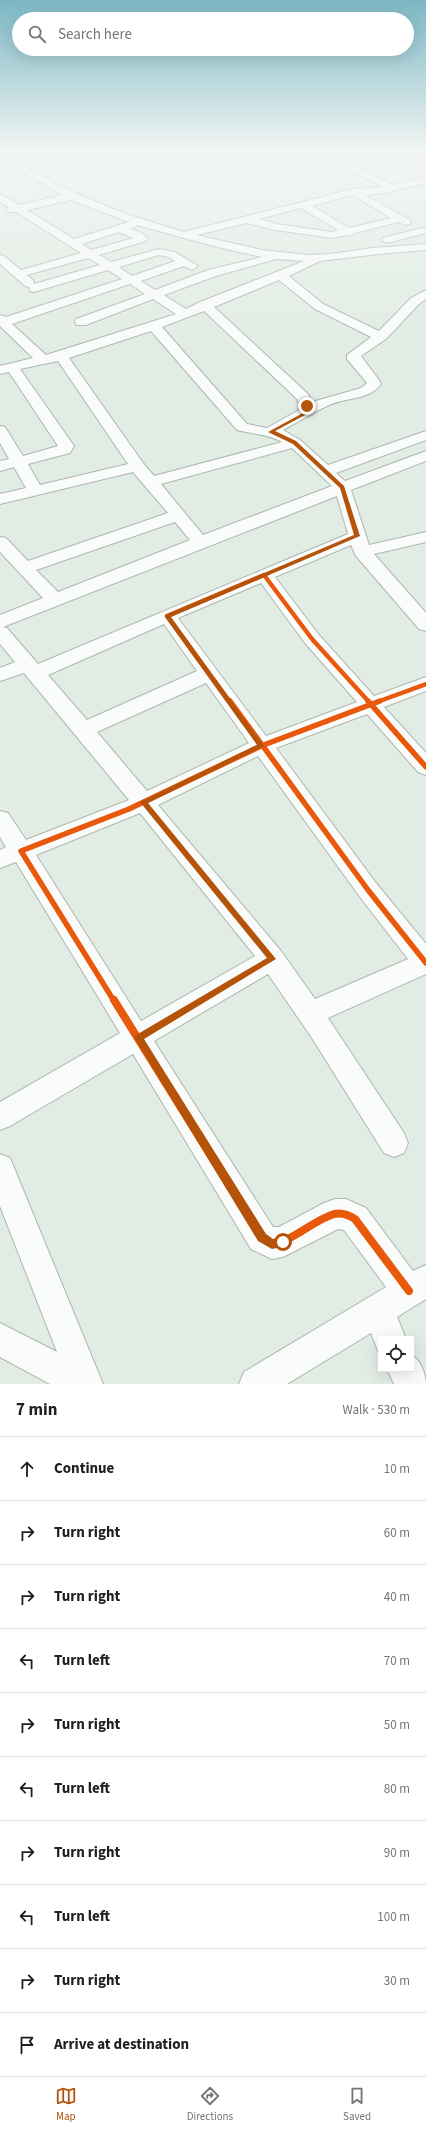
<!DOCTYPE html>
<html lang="en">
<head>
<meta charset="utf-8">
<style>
  :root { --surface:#fff; --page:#f2f2f2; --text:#202124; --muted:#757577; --line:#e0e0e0; --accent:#b45309 }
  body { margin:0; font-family:"Source Sans 3",sans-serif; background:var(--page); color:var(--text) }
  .controls { position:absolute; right:12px; bottom:12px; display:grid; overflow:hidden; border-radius:0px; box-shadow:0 4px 16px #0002 }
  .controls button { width:36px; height:36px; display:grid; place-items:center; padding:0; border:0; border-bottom:1px solid var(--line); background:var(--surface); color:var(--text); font:20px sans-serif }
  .stop { position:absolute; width:12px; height:12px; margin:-9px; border:3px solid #b45309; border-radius:50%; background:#fff }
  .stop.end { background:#b45309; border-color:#fff; box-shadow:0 1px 4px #0008 }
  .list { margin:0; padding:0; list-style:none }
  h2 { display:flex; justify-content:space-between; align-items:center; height:52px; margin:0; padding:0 16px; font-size:17px }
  h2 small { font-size:13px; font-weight:400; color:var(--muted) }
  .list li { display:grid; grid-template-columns:26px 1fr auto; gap:12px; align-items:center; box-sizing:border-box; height:64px; padding:0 16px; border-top:1px solid var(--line) }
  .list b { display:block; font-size:15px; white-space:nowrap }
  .list em { font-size:13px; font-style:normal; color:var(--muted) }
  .icon { flex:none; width:22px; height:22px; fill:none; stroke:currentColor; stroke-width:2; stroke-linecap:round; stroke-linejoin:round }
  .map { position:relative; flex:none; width:426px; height:1384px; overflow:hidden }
  .search { position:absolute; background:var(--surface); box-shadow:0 4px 16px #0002; left:12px; right:12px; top:12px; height:44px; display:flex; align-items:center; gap:10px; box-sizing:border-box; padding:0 14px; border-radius:22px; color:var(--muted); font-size:15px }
  .sheet { height:692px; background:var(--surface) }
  nav { display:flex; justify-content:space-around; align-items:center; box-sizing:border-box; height:56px; border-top:1px solid var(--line); background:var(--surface); font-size:11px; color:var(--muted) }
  nav a { display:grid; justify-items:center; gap:2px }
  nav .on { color:var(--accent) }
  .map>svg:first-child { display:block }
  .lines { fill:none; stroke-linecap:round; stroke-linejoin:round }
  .minor-casing { stroke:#adb6af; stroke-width:2 }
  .minor { fill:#fafcfb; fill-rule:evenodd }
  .cycleway-far2-casing { stroke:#fff; stroke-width:6 }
  .cycleway-far1-casing { stroke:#fff; stroke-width:8 }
  .cycleway-casing { stroke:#fff; stroke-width:10 }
  .cycleway-far2 { stroke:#e8590c; stroke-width:4.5 }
  .cycleway-far1 { stroke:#e8590c; stroke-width:5.5 }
  .cycleway { stroke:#e8590c; stroke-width:8 }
  .route { fill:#b45309 }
</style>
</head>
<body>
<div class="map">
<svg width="426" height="1384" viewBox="0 0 426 1384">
  <rect width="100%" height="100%" fill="#e1ece4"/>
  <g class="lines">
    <g class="minor-casing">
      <g id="minor">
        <path d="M0,151L51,181L77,194L126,214L184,232L353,189L383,187L309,151H321L394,185L426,177V183L379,194L365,195L410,220L411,222L410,224L406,225L399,222L355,233L350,236L346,235L333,238L275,230L247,223L197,235L262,250L308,255L330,254L372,248L426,244V250L379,254L320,261L289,276L323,304L379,331L411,298L426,290V299L419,304L386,339L361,356L379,380L381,384C369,401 344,397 327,406C312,413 298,422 283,430L300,440L328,465L426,431V440L336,473L345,481L426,451V461L351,490L369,545L426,532V542L374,554L426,613V631L419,629L356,556L351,545L275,577L319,635L374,696L426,677V691L384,707L426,753V775L418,772L367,714L276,748L376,883L426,944V974L328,1018L404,1133L408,1143L404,1153L394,1157L384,1153L312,1038L268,974L154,1041L273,1227H279L324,1203L335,1199H346L366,1208L413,1271L426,1265V1299L397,1317L406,1339H381V1352L378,1351L371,1333L287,1384H239L244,1372L386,1287L344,1230L338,1229L283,1257L272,1259L251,1249L133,1054L10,1126L0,1130V1102L120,1033L16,862L0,868V850L6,847L0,837V811L8,813L26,840L129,800L24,673L0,681V668L15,662L0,644V615L43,598L0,552V537L6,538L28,561L168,513L133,472L0,504V494L26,488L14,467L0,471V461L9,459L0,443V426L5,427L23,456L58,446L9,372L0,374V366L33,358L0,326V315L6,317L122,279L108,270L34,292L30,291L29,287L25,286L0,264V255L4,256L21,270L81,253L16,212H7L6,210L9,207L0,202V194L20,205L62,195L0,158ZM352,195L391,218L349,228L312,206ZM71,200L129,222L74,239L27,210ZM301,208L338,230L333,232L276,224L259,219ZM137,225L213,246L262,257L208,270L155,290L141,281L184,266L192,270L198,266L175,252L159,249L111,262L99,255L146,241L148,239L142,233L131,229ZM119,232L134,238L91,250L82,244ZM159,255L168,257L175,261L132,276L119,267ZM88,258L100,265L34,284L33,280L27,275ZM276,259L304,261L200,302L186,309L164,295L216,276ZM279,280L315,309L371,337L347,355V359L367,383L361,388L312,402L308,394L214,307ZM130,284L145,294L76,319L75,322L76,325H86L153,299L176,314L46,355L12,324ZM204,311L297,399L300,406L299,410L267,428L247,424L162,327ZM151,331L237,430C252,434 269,434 282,442L154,476L143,463L69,358ZM58,361L128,464L40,485L28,464L70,453L74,446L20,369ZM292,448L332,486L203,535L161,484ZM337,496L348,534L38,664L7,628L3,627ZM175,522L190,540L58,592L36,570ZM261,583L305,643L357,702L266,736L178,618ZM164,624L197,671L87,720L48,675ZM206,683L249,743L147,791L97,732ZM258,756L360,897L408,959L315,999L281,951L158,805ZM140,813L255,956L141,1021L36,855Z"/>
        <polygon points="410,151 426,152 426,158 412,153"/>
        <polygon points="422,228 426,229 426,233 387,243 381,240 383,238"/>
        <polygon points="0,1154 10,1158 103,1384 50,1384 0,1357 0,1323 57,1352 0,1206"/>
        <path d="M411,1355C420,1359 426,1374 426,1384H394L387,1369H411Z"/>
      </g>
    </g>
    <use href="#minor" class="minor"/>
    <g class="cycleway-far2-casing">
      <g id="cycleway-far2">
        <polyline points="230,702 167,616 264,575 312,639 369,702"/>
        <polyline points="377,702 426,684"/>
      </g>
    </g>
    <g class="cycleway-far1-casing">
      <g id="cycleway-far1">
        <polyline points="230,701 368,890 426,963"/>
        <polyline points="368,701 426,767"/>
        <polyline points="114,1001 21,851 129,809 261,746 380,701"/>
      </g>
    </g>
    <g class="cycleway-casing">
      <path id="cycleway" d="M114,1000L262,1238L272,1244C295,1240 312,1221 334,1214C342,1212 349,1215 355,1219L409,1291"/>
    </g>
    <use href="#cycleway-far2" class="cycleway-far2"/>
    <use href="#cycleway-far1" class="cycleway-far1"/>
    <use href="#cycleway" class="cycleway"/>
  </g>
  <linearGradient id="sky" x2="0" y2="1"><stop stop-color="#7cb7c4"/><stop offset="0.44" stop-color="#f2f6f3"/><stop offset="1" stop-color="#f2f6f3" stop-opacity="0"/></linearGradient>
  <rect width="426" height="345" fill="url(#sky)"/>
  <polygon class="route" points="305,405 309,406 307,414 275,431 296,441 344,486 360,536 171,617 264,746 148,803 276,959 144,1039 266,1234 273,1239 283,1237 286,1238 286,1246 272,1249 258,1241 134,1037 136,1035 267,958 140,802 257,745 165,617 165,615 354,535 340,488 293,444 268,432 303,413"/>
</svg>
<div class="controls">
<button><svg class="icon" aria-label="locate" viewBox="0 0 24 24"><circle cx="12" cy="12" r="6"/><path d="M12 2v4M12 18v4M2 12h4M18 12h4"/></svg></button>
</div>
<div class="stop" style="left:283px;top:1242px"></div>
<div class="stop end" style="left:307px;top:406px"></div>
<div class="search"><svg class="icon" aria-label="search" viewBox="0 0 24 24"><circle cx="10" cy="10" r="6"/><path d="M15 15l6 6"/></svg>Search here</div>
</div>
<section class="sheet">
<h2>7 min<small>Walk · 530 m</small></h2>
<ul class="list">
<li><svg class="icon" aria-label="ahead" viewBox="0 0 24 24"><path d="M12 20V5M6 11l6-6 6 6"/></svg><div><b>Continue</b></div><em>10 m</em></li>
<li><svg class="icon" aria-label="right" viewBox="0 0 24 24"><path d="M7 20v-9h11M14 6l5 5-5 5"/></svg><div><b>Turn right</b></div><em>60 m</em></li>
<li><svg class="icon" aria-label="right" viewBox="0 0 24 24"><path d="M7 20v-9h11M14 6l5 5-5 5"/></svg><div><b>Turn right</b></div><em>40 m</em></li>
<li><svg class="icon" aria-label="left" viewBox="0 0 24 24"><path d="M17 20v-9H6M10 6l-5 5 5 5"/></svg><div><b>Turn left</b></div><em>70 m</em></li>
<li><svg class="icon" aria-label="right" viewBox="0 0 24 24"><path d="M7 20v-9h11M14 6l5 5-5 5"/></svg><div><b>Turn right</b></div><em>50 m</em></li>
<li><svg class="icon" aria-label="left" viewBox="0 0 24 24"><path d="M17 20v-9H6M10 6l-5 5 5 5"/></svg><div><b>Turn left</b></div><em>80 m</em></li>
<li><svg class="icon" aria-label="right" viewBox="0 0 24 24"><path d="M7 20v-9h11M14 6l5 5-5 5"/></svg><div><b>Turn right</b></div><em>90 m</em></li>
<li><svg class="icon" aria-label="left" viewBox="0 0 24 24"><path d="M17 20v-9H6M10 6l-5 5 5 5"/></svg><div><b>Turn left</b></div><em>100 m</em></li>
<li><svg class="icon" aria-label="right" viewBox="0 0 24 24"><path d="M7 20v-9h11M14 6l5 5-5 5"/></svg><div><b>Turn right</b></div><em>30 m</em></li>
<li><svg class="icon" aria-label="arrive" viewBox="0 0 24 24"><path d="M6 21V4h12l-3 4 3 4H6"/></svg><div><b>Arrive at destination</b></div></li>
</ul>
</section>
<nav>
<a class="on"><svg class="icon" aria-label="map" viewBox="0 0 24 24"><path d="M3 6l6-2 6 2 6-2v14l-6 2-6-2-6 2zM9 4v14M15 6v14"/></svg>Map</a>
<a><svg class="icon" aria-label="directions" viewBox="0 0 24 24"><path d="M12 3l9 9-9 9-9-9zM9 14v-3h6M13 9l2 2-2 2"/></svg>Directions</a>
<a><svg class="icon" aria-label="saved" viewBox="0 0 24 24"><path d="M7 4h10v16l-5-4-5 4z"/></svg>Saved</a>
</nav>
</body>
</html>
